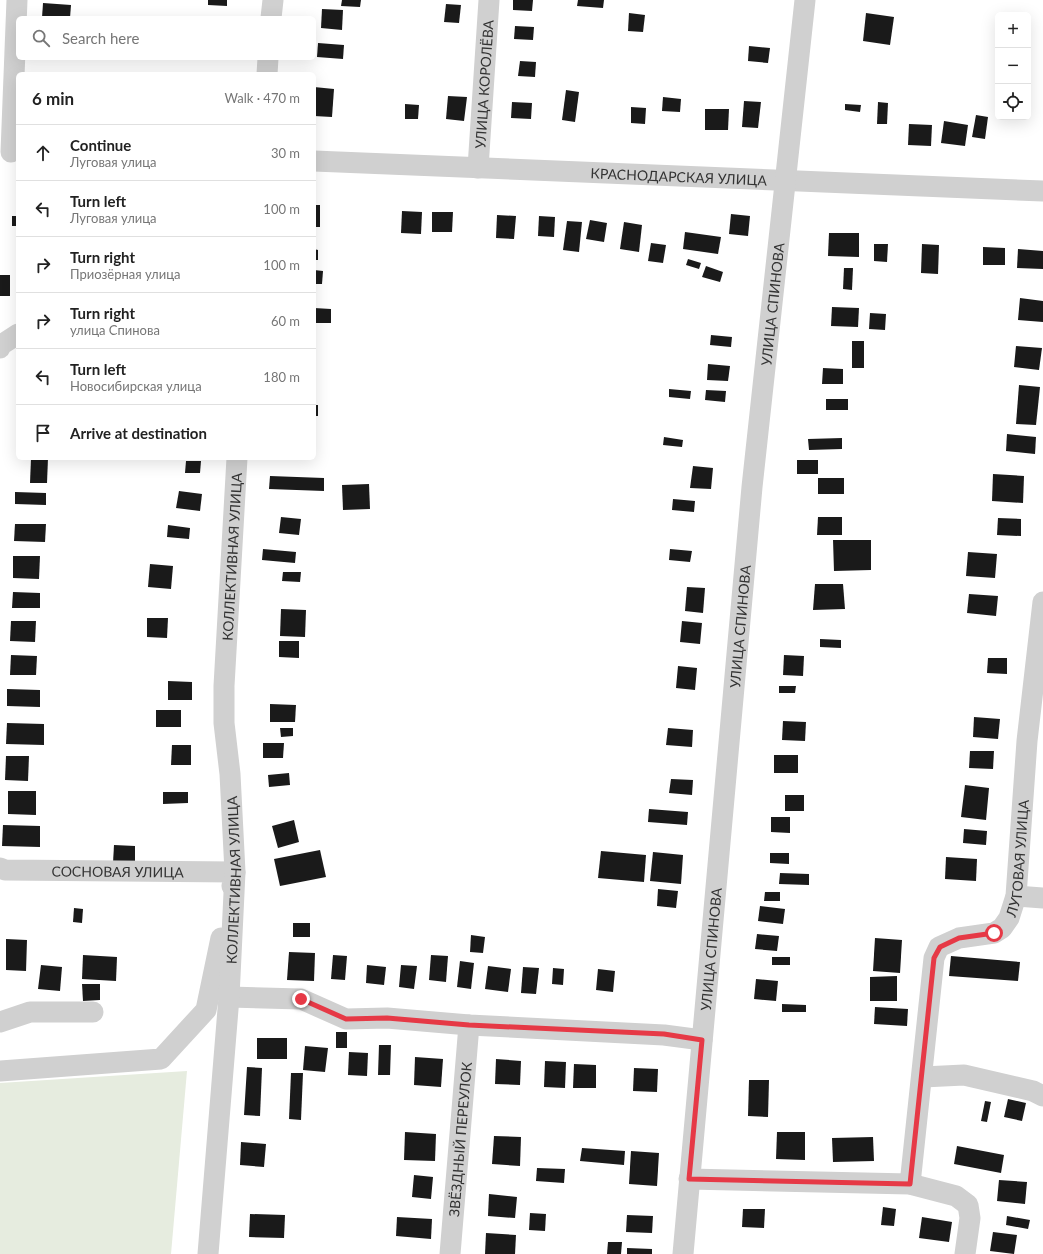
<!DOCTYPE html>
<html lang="en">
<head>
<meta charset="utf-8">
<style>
  :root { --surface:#fff; --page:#f2f2f2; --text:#222; --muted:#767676; --line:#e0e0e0 }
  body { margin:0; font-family:Lato,sans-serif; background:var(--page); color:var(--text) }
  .controls { position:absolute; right:12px; top:12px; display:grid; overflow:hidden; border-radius:6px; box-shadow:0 4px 16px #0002 }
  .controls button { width:36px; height:36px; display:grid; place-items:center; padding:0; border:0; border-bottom:1px solid var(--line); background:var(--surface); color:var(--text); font:20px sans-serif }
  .stop { position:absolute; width:12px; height:12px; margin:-9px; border:3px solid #e63946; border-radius:50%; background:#fff }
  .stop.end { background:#e63946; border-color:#fff; box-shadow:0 1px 4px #0008 }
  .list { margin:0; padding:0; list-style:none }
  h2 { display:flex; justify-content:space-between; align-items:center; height:52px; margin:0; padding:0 16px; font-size:17px }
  h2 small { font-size:13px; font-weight:400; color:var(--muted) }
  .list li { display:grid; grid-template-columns:26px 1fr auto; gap:12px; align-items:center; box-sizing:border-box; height:56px; padding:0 16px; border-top:1px solid var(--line) }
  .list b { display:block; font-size:15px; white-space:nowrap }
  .list p { margin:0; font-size:13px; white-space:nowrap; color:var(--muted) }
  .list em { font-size:13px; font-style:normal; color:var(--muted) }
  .icon { flex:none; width:22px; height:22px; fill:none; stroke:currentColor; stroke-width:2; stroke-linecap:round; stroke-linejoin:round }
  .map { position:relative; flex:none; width:1043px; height:1254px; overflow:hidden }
  .search { position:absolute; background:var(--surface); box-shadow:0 4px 16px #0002; left:16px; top:16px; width:300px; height:44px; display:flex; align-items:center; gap:10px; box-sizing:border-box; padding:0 14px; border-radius:6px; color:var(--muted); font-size:15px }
  .panel { position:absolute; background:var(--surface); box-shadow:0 4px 16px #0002; left:16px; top:72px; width:300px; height:388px; border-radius:6px }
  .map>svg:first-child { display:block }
  .green { fill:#e6ecdf }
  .building { fill:#1a1a1a }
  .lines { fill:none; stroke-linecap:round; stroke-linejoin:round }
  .minor { stroke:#d0d0d0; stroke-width:21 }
  .route { stroke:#e63946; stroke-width:5 }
  .labels { text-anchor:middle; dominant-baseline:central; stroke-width:4; stroke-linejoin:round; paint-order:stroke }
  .street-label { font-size:14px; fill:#333; stroke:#fff }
</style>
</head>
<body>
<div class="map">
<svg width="1043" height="1254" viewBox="0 0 1043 1254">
  <rect width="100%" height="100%" fill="#fff"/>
  <polygon class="green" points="187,1071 171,1254 0,1254 0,1083"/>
  <g class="building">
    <polygon points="208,0 227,0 227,6 208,5"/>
    <polygon points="342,0 361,0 360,7 341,6"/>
    <polygon points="513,0 533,0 532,11 513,10"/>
    <polygon points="578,0 604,0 603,8 577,6"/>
    <polygon points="43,3 71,5 70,18 42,18"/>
    <polygon points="446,4 461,5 459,23 444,22"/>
    <polygon points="322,9 343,10 342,30 321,28"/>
    <polygon points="629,13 645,15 643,32 628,31"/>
    <polygon points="866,13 894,17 890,45 863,41"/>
    <polygon points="515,26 534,27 533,40 514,39"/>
    <polygon points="318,43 344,45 343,59 317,57"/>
    <polygon points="749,46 770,48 768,63 748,61"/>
    <polygon points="520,61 536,62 535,77 518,76"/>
    <polygon points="314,87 334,89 332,117 314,116"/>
    <polygon points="566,90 579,92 575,122 562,120"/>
    <polygon points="448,96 467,97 464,121 446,119"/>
    <polygon points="663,97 681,99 680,112 662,111"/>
    <polygon points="744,101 761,102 758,128 742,127"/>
    <polygon points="512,102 532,103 531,119 511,118"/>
    <polygon points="878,102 888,103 887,124 877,124"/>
    <polygon points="405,104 419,105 418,119 405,119"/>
    <polygon points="845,104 861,105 860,112 845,110"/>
    <polygon points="631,107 646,108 645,124 631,123"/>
    <polygon points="705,109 729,109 728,130 705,130"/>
    <polygon points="976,115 988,117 985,139 972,137"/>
    <polygon points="944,121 968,125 965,146 941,143"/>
    <polygon points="909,124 932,125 931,146 908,145"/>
    <rect x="314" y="205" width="6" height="22"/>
    <polygon points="402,211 422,212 421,234 401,233"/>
    <polygon points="432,212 453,212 452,232 432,232"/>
    <polygon points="731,214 750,216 748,236 729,234"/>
    <polygon points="497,215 516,216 514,239 496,238"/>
    <rect x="12" y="216" width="6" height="10"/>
    <polygon points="539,216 555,217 554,237 538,236"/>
    <polygon points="590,220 607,223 604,242 586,239"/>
    <polygon points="567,221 582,222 579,252 563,250"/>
    <polygon points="624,222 642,225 639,252 620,249"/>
    <polygon points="685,232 721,237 718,254 683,249"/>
    <polygon points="829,233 859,233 859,257 828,256"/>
    <polygon points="651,243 666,245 663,263 648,261"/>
    <polygon points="874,244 888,244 887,262 874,261"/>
    <polygon points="922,244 939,245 938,274 921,273"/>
    <polygon points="983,247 1005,248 1005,265 983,265"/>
    <polygon points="314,249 318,250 318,260 314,260"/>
    <polygon points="1018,249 1043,251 1043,269 1017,268"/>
    <polygon points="688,259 701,263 699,269 686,265"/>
    <polygon points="706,266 723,272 720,282 702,277"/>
    <polygon points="844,268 853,268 852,290 843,289"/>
    <polygon points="314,270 323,271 322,284 314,284"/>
    <rect x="0" y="275" width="10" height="21"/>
    <polygon points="1020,298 1043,301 1043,322 1018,320"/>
    <polygon points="832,307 859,308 858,327 831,326"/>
    <polygon points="314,308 331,309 331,323 314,323"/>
    <polygon points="870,313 886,314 885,330 869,329"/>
    <polygon points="711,335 732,337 731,347 710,345"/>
    <rect x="852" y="341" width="12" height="27"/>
    <polygon points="1016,346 1042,348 1039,370 1014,367"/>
    <polygon points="708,364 730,366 728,381 707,380"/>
    <polygon points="823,368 843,369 843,384 822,384"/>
    <polygon points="1019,385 1040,387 1036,425 1016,424"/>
    <polygon points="669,389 691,391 690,399 669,397"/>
    <polygon points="706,390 726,391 725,402 705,400"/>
    <rect x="826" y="399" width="22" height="11"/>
    <rect x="314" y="405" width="4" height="11"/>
    <polygon points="1007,434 1036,437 1035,454 1006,451"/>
    <polygon points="664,437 683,440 682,447 663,445"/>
    <polygon points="842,438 842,449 809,450 808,439"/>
    <polygon points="31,458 48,458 47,483 30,483"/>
    <rect x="797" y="460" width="21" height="14"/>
    <polygon points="186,461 201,461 200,473 185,473"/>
    <polygon points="693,466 713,468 711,489 690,488"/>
    <polygon points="993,474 1024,476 1023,503 992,501"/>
    <polygon points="270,476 324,478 324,491 269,489"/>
    <rect x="818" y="478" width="26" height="16"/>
    <polygon points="369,484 370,509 343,510 342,485"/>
    <polygon points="179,491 202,494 200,511 176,508"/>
    <polygon points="15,492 46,493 46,505 15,504"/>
    <polygon points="673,499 695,501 694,512 672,510"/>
    <polygon points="281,517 301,519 299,535 279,533"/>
    <polygon points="818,517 842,517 842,535 817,535"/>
    <polygon points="998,518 1021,519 1021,536 997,535"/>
    <polygon points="15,524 46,524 45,542 14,541"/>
    <polygon points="168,525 190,528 189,539 167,537"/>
    <polygon points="833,540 871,540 871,570 834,571"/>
    <polygon points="263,549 296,552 295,563 262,560"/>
    <polygon points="670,549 692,551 690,562 669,560"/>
    <polygon points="968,552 997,554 995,578 966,576"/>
    <polygon points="13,556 40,556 39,579 13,578"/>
    <polygon points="150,564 173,566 171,589 148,587"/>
    <polygon points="283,572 301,572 300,582 282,581"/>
    <polygon points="815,584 843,584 845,609 813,610"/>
    <polygon points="687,587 705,588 703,613 685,611"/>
    <polygon points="13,592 40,593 40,608 12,608"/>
    <polygon points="969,594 998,596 996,616 967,613"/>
    <polygon points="281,609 306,610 305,637 280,636"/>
    <polygon points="147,618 168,618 167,638 147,637"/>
    <polygon points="11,621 36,621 35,642 10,641"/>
    <polygon points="682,621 702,623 700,644 680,642"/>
    <polygon points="820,639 841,640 841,648 820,647"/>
    <polygon points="279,641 299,641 299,658 279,657"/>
    <polygon points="11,655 37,656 36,675 10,675"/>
    <polygon points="784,655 804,656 803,676 783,675"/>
    <polygon points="988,658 1007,658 1007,674 987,673"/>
    <polygon points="678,666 697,668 695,690 676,688"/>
    <polygon points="168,681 192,682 192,700 168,700"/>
    <polygon points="779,686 796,686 795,693 779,693"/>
    <polygon points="7,689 40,690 40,707 7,706"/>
    <polygon points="270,704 296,705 295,722 270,722"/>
    <rect x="156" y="710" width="25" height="17"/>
    <polygon points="974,717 1000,719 998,739 973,737"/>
    <polygon points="783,721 806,722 805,741 782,740"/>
    <polygon points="7,723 44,724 44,745 6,744"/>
    <polygon points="280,728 293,728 293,736 281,737"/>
    <polygon points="668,728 693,730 692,747 666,745"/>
    <polygon points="263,743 284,743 283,758 263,758"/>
    <polygon points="172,745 191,745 191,765 171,765"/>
    <polygon points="970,751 994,751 993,769 969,768"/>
    <rect x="774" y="755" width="24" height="18"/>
    <polygon points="6,756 29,756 28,781 5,780"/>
    <polygon points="289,773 290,785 269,787 268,775"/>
    <polygon points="671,779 693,780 692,795 669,793"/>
    <polygon points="965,785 989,788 986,820 961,817"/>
    <polygon points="8,791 36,791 36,815 8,814"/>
    <polygon points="163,792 188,792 188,803 163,804"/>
    <rect x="785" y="795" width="19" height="16"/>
    <polygon points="649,809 688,812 687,825 648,822"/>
    <polygon points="771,817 790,817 790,833 771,832"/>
    <polygon points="294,820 299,842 278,848 272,826"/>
    <polygon points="3,825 40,826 40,847 2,846"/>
    <polygon points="964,829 987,831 986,845 963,843"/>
    <polygon points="114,845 135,846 135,863 113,863"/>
    <polygon points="320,850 326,877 280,886 274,859"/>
    <polygon points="601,851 646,855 644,882 598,878"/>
    <polygon points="653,852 683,855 681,884 650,881"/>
    <polygon points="770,853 789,853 789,864 770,863"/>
    <polygon points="946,857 977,859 976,881 945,879"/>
    <polygon points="780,873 809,874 809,885 779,884"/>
    <polygon points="658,889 678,891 676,908 657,906"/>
    <polygon points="765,892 780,892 780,901 764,901"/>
    <polygon points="760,906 785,909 783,924 758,921"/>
    <polygon points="74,908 83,909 82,923 73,922"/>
    <rect x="293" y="923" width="17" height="14"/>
    <polygon points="757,934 779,936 777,951 755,949"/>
    <polygon points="471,935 485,937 483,953 470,952"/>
    <polygon points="875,938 902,940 900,973 873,971"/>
    <polygon points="6,939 27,940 26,971 6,970"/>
    <polygon points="289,952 315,953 314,981 287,980"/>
    <polygon points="83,955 117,957 116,981 82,979"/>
    <polygon points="333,955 347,956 345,980 331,979"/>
    <polygon points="431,955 448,956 446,982 429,980"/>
    <polygon points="951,956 1020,962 1018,981 949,976"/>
    <rect x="772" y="957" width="18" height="8"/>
    <polygon points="460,961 474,963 471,989 457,987"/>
    <polygon points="41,965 62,967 60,991 38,989"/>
    <polygon points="367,965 386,967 384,985 366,983"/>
    <polygon points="401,965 417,966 414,989 399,987"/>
    <polygon points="488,966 511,969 508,992 485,989"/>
    <polygon points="523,967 539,968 536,994 521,993"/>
    <polygon points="553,968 564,969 563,985 552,984"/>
    <polygon points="598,969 615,971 613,992 596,990"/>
    <polygon points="897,976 897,1001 870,1001 870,977"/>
    <polygon points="756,979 778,981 776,1001 754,999"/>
    <polygon points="82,984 100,984 100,1000 83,1001"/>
    <polygon points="782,1004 806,1005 806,1012 782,1012"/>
    <polygon points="875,1007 908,1009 907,1026 874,1024"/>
    <rect x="336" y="1032" width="11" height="16"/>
    <rect x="257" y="1038" width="30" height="21"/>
    <polygon points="379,1045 391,1045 390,1075 378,1075"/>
    <polygon points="305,1046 328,1048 325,1072 303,1070"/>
    <polygon points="349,1052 368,1053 367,1076 348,1075"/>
    <polygon points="415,1057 443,1059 441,1087 414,1085"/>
    <polygon points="496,1059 521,1061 520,1085 495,1084"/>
    <polygon points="545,1061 566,1062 565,1088 544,1087"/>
    <polygon points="574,1064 596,1065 596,1088 573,1088"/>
    <polygon points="247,1067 262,1068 260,1116 244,1115"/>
    <polygon points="634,1068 658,1069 657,1092 633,1091"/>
    <polygon points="291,1073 303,1073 301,1120 289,1119"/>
    <polygon points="749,1080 769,1080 768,1117 748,1116"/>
    <polygon points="1008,1099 1026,1103 1022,1121 1004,1117"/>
    <polygon points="985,1101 991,1102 987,1122 981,1121"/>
    <polygon points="405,1132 436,1134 435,1161 404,1160"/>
    <polygon points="777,1132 805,1132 805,1160 776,1159"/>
    <polygon points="494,1136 521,1137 520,1166 492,1164"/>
    <polygon points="873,1137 874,1161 833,1162 832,1138"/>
    <polygon points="241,1142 266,1144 264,1167 240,1165"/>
    <polygon points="957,1146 1004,1155 1001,1173 954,1164"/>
    <polygon points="582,1148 625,1151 624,1165 580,1161"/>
    <polygon points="631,1151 659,1153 657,1186 629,1184"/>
    <polygon points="537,1168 565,1169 564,1183 536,1181"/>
    <polygon points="414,1175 433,1177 431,1199 412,1197"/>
    <polygon points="999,1180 1027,1182 1025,1204 997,1201"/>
    <polygon points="489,1194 517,1197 515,1218 488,1216"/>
    <polygon points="883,1207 896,1209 894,1226 881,1225"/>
    <polygon points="743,1209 765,1209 764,1228 742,1227"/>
    <polygon points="530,1213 546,1214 545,1231 529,1230"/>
    <polygon points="250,1214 285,1215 284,1238 249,1237"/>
    <polygon points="627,1215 653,1216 652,1233 626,1232"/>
    <polygon points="1007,1216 1030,1220 1028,1229 1006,1225"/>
    <polygon points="397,1217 432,1219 431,1239 396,1236"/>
    <polygon points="922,1217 952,1222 949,1242 919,1238"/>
    <polygon points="993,1232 1017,1235 1014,1254 990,1251"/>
    <polygon points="486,1233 516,1235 515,1254 485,1254"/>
    <polygon points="608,1242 622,1242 621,1254 607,1254"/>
    <polygon points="627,1248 652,1249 652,1254 627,1254"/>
  </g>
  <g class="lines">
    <g class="minor">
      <polyline points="271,18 273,0"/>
      <polyline points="267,74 268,58"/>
      <polyline points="11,152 17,0"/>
      <path id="s1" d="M314,161L1043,191"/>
      <path id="s2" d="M478,168L489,0"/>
      <polyline points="0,348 1,345 18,334"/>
      <path id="s3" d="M0,868L5,870L235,872L232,886"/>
      <polyline points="1016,896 1043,898"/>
      <polyline points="229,997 301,999 346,1019 387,1018 469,1025 664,1035 702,1040"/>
      <polyline points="0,1022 30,1012 93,1012"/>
      <polyline points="0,1071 161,1059 206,1010 221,938"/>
      <polyline points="923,1077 964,1075 1033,1091 1043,1096"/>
      <polyline points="689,1179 910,1184 956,1196 968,1205 970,1218 965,1254"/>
      <path id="s4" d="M910,1184L934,958L939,947L959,938L994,933L1002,928L1009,918L1016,896L1027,741L1043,602"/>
      <path id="s5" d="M208,1254L229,997L235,872L230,774L224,723V686L237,458"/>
      <path id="s6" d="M450,1254L469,1025"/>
      <path id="s7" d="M683,1254L752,487L805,0"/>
    </g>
  </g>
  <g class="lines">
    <polyline class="route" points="301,999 346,1019 387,1018 469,1025 664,1034 702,1040 689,1179 910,1184 934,958 940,947 959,938 994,933"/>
  </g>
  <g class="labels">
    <g class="street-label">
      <text stroke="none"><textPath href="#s2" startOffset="84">УЛИЦА КОРОЛЁВА</textPath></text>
      <text stroke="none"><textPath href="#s1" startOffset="365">КРАСНОДАРСКАЯ УЛИЦА</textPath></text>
      <text stroke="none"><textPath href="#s7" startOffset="954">УЛИЦА СПИНОВА</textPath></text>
      <text stroke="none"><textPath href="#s5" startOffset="699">КОЛЛЕКТИВНАЯ УЛИЦА</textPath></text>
      <text stroke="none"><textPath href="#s7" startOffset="630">УЛИЦА СПИНОВА</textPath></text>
      <text stroke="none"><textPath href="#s4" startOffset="379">ЛУГОВАЯ УЛИЦА</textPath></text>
      <text stroke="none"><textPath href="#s3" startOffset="118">СОСНОВАЯ УЛИЦА</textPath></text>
      <text stroke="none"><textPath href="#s5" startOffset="375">КОЛЛЕКТИВНАЯ УЛИЦА</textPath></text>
      <text stroke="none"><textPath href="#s7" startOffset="306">УЛИЦА СПИНОВА</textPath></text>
      <text stroke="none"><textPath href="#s6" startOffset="115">ЗВЁЗДНЫЙ ПЕРЕУЛОК</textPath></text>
    </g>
  </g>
</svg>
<div class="controls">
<button>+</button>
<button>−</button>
<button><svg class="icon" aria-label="locate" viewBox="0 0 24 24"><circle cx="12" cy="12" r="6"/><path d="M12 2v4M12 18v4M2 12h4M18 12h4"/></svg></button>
</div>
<div class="stop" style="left:994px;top:933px"></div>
<div class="stop end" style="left:301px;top:999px"></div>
<div class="search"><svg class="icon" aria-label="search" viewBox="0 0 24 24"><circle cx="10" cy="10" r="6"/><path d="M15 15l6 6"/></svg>Search here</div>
<section class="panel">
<h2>6 min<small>Walk · 470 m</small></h2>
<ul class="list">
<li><svg class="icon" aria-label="ahead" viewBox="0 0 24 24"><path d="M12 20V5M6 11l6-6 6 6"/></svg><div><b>Continue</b><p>Луговая улица</p></div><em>30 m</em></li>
<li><svg class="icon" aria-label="left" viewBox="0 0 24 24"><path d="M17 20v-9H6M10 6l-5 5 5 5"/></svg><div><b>Turn left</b><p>Луговая улица</p></div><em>100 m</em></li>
<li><svg class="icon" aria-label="right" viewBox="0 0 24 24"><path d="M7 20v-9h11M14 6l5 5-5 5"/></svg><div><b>Turn right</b><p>Приозёрная улица</p></div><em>100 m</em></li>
<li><svg class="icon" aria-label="right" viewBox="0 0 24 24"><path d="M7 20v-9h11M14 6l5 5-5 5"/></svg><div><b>Turn right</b><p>улица Спинова</p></div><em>60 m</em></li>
<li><svg class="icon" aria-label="left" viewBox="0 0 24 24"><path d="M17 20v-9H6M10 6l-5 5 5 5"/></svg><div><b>Turn left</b><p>Новосибирская улица</p></div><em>180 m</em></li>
<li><svg class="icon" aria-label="arrive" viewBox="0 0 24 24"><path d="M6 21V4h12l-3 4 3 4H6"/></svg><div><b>Arrive at destination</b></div></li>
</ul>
</section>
</div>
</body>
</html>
